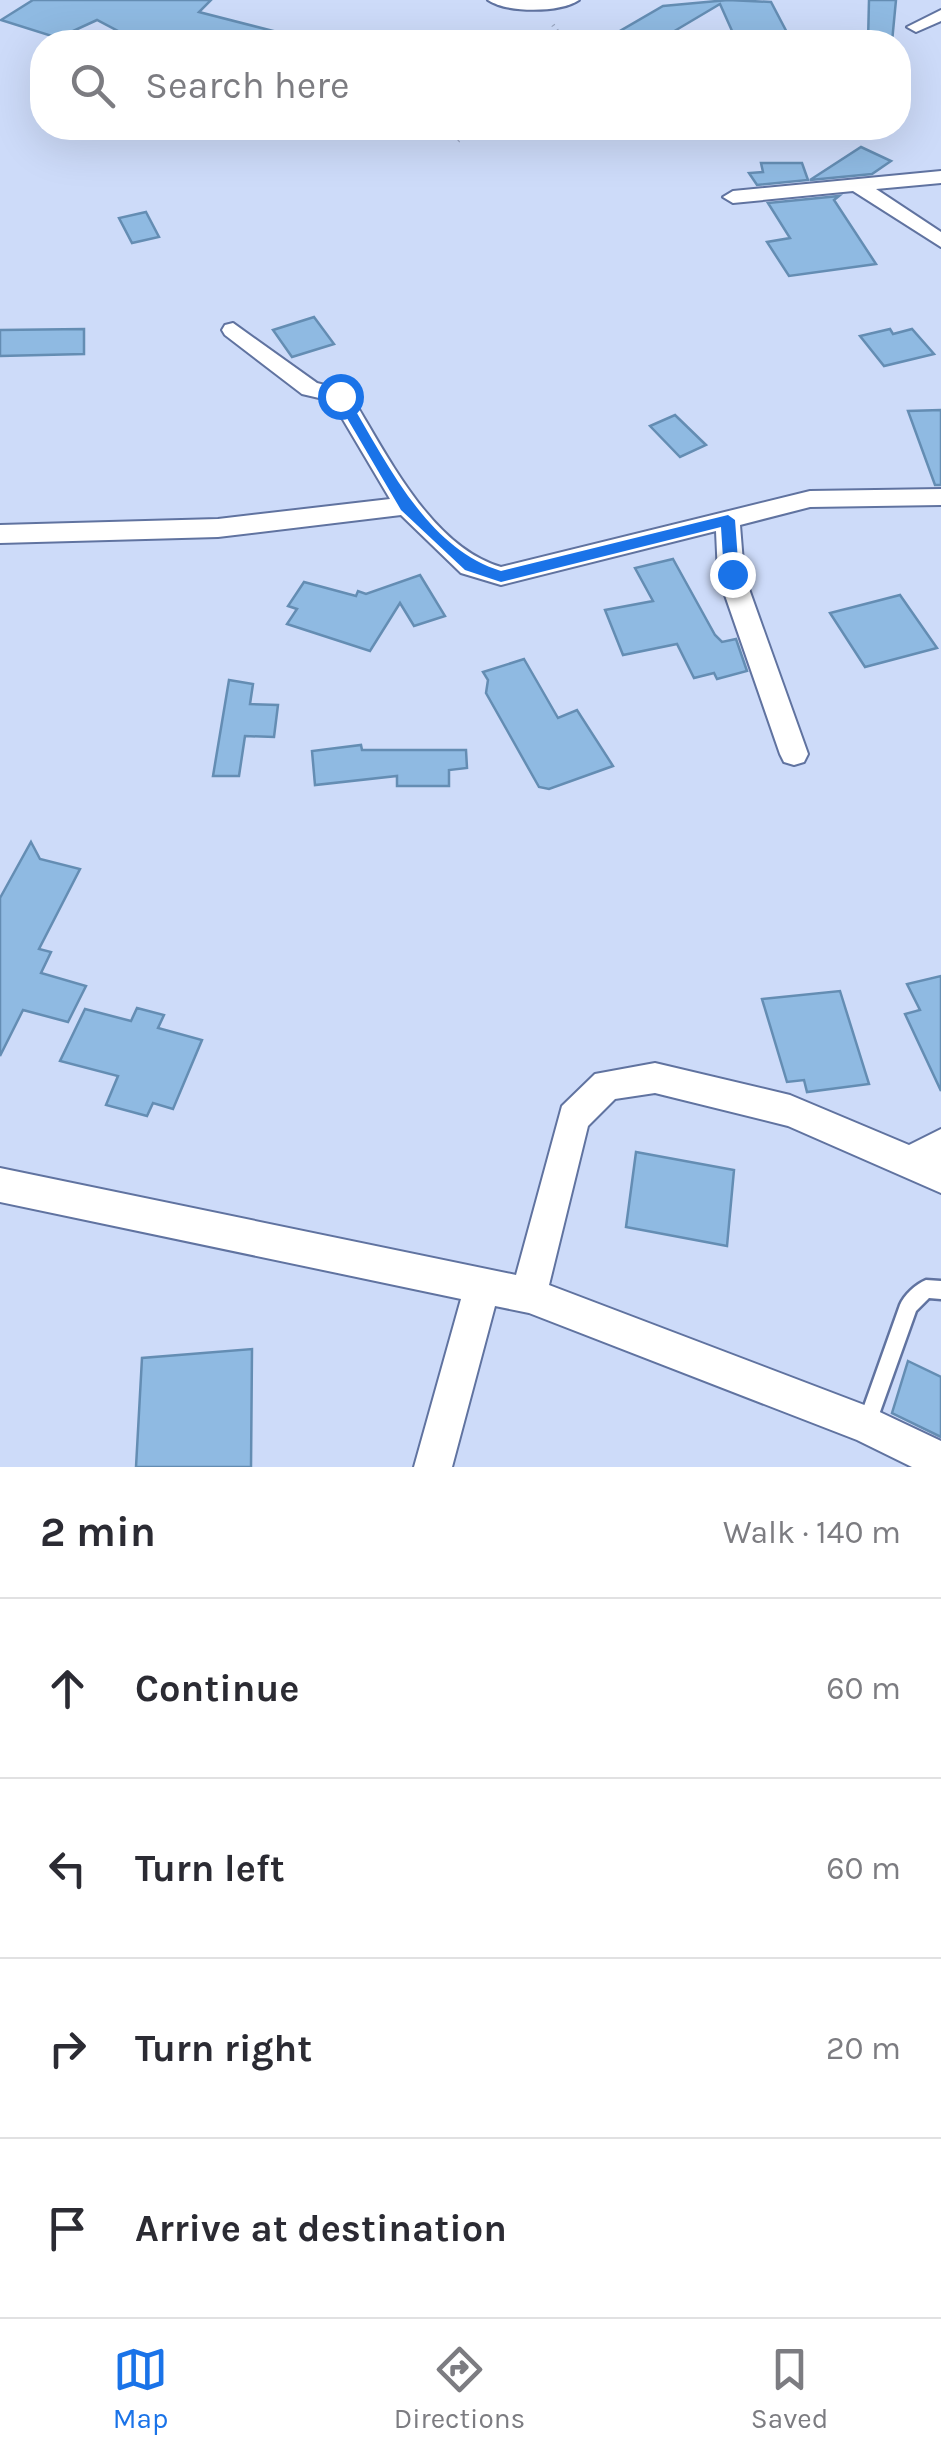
<!DOCTYPE html>
<html lang="en">
<head>
<meta charset="utf-8">
<style>
  :root { --surface:#fff; --page:#f7f7f7; --text:#2b2b33; --muted:#7c7c81; --line:#e1e1e2; --accent:#1a73e8 }
  body { margin:0; font-family:Karla,sans-serif; background:var(--page); color:var(--text) }
  .stop { position:absolute; width:30px; height:30px; margin:-22px; border:8px solid #1a73e8; border-radius:50%; background:#fff }
  .stop.end { background:#1a73e8; border-color:#fff; box-shadow:0 2px 10px #0008 }
  .list { margin:0; padding:0; list-style:none }
  h2 { display:flex; justify-content:space-between; align-items:center; height:130px; margin:0; padding:0 40px; font-size:42px }
  h2 small { font-size:32px; font-weight:400; color:var(--muted) }
  .list li { display:grid; grid-template-columns:65px 1fr auto; gap:30px; align-items:center; box-sizing:border-box; height:180px; padding:0 40px; border-top:2px solid var(--line) }
  .list b { display:block; font-size:38px; white-space:nowrap }
  .list em { font-size:32px; font-style:normal; color:var(--muted) }
  .icon { flex:none; width:55px; height:55px; fill:none; stroke:currentColor; stroke-width:2; stroke-linecap:round; stroke-linejoin:round }
  .map { position:relative; flex:none; width:941px; height:1467px; overflow:hidden }
  .search { position:absolute; background:var(--surface); box-shadow:0 10px 40px #0002; left:30px; right:30px; top:30px; height:110px; display:flex; align-items:center; gap:25px; box-sizing:border-box; padding:0 35px; border-radius:40px; color:var(--muted); font-size:38px }
  .sheet { height:850px; background:var(--surface) }
  nav { display:flex; justify-content:space-around; align-items:center; box-sizing:border-box; height:140px; border-top:2px solid var(--line); background:var(--surface); font-size:28px; color:var(--muted) }
  nav a { display:grid; justify-items:center; gap:5px }
  nav .on { color:var(--accent) }
  .map>svg:first-child { display:block }
  .building { fill:#8fbae2; stroke:#648db3; stroke-width:2.5 }
  .lines { fill:none; stroke-linecap:round; stroke-linejoin:round }
  .lane-casing { stroke:#6073a0; stroke-width:5 }
  .street-casing { stroke:#6073a0; stroke-width:4 }
  .path { stroke:#98a4bf; stroke-width:4; stroke-dasharray:1 5; stroke-linecap:butt }
  .lane { fill:#fff; fill-rule:evenodd }
  .street { fill:#fff; fill-rule:evenodd }
  .route { fill:#1a73e8 }
</style>
</head>
<body>
<div class="map">
<svg width="941" height="1467" viewBox="0 0 941 1467">
  <rect width="100%" height="100%" fill="#cddbf9"/>
  <g class="building">
    <polygon points="33,0 211,0 199,12 281,33 280,42 139,42 97,20 58,38 1,20"/>
    <polygon points="728,0 771,2 792,42 737,42 720,4 656,42 620,31 663,6"/>
    <polygon points="869,0 896,0 892,42 868,42"/>
    <polygon points="861,147 891,161 872,174 810,180"/>
    <polygon points="761,163 802,163 808,180 757,185 749,173 763,172"/>
    <polygon points="839,196 834,200 876,264 789,276 767,242 790,238 768,203"/>
    <polygon points="146,212 159,237 132,243 119,218"/>
    <polygon points="314,317 334,344 292,357 273,330"/>
    <polygon points="84,329 84,354 0,356 0,330"/>
    <polygon points="890,329 893,334 912,329 934,354 884,366 860,336"/>
    <polygon points="941,410 941,485 935,485 908,411"/>
    <polygon points="675,415 706,445 680,457 650,426"/>
    <polygon points="673,559 715,635 722,642 736,639 747,671 717,679 714,673 694,678 677,644 623,655 605,610 653,601 635,568"/>
    <polygon points="420,575 445,616 414,626 400,603 370,651 287,624 297,609 288,606 304,582 356,596 358,591 366,594"/>
    <polygon points="900,595 937,648 865,667 830,613"/>
    <polygon points="524,659 558,718 577,710 613,766 549,789 539,787 486,693 488,680 483,672"/>
    <polygon points="229,680 253,684 250,704 278,705 274,737 245,736 239,776 213,776"/>
    <polygon points="361,745 362,750 466,750 467,768 449,770 449,786 397,786 397,776 315,785 312,751"/>
    <polygon points="31,842 40,859 80,869 39,949 51,952 41,973 86,986 68,1022 23,1010 0,1056 0,898"/>
    <polygon points="941,976 941,1091 905,1014 920,1010 907,984"/>
    <polygon points="840,991 869,1084 807,1092 804,1080 787,1082 762,999"/>
    <polygon points="137,1008 164,1015 158,1028 202,1040 173,1109 153,1103 147,1116 106,1105 118,1076 60,1061 85,1009 131,1021"/>
    <polygon points="636,1152 734,1170 727,1246 626,1227"/>
    <polygon points="252,1349 251,1467 136,1467 142,1358"/>
    <polygon points="908,1361 941,1377 941,1437 892,1413"/>
  </g>
  <g class="lines">
    <g class="lane-casing">
      <path id="lane" d="M926,1280L941,1281V1299L929,1298L916,1311L876,1423L874,1430L867,1432L860,1430L858,1423L900,1305C904,1295 916,1284 926,1280Z"/>
    </g>
    <g class="street-casing">
      <g id="street">
        <path d="M488,0H579C560,13 507,13 488,0Z"/>
        <polygon points="941,10 941,21 916,32 907,27"/>
        <polygon points="941,171 941,183 876,189 941,232 941,247 853,191 733,203 723,197 733,191"/>
        <path d="M233,323L317,383L348,391C385,450 429,546 501,567L810,491L941,489V505L810,507L740,525L744,575L808,754L804,762L794,765L784,762L780,754L718,575L716,531L501,585L461,573L401,515L218,537L0,543V525L218,519L390,499L332,401L302,394L225,335L222,330L225,325Z"/>
        <polygon points="655,1063 790,1095 909,1145 941,1129 941,1193 788,1126 655,1093 615,1099 588,1126 549,1285 867,1406 941,1441 941,1467 912,1467 857,1440 529,1313 495,1306 452,1467 414,1467 461,1299 0,1202 0,1168 516,1275 562,1106 595,1074"/>
      </g>
    </g>
    <g class="path">
      <polyline points="553,25 561,36 559,42"/>
      <polyline points="458,141 472,128"/>
    </g>
    <use href="#lane" class="lane"/>
    <use href="#street" class="street"/>
  </g>
  <path class="route" d="M336,393H345C385,458 424,547 501,571L728,515L735,520L739,574L732,580L724,574L721,527L501,582L465,570L401,510L334,396Z"/>
</svg>
<div class="stop" style="left:340px;top:396px"></div>
<div class="stop end" style="left:732px;top:574px"></div>
<div class="search"><svg class="icon" aria-label="search" viewBox="0 0 24 24"><circle cx="10" cy="10" r="6"/><path d="M15 15l6 6"/></svg>Search here</div>
</div>
<section class="sheet">
<h2>2 min<small>Walk · 140 m</small></h2>
<ul class="list">
<li><svg class="icon" aria-label="ahead" viewBox="0 0 24 24"><path d="M12 20V5M6 11l6-6 6 6"/></svg><div><b>Continue</b></div><em>60 m</em></li>
<li><svg class="icon" aria-label="left" viewBox="0 0 24 24"><path d="M17 20v-9H6M10 6l-5 5 5 5"/></svg><div><b>Turn left</b></div><em>60 m</em></li>
<li><svg class="icon" aria-label="right" viewBox="0 0 24 24"><path d="M7 20v-9h11M14 6l5 5-5 5"/></svg><div><b>Turn right</b></div><em>20 m</em></li>
<li><svg class="icon" aria-label="arrive" viewBox="0 0 24 24"><path d="M6 21V4h12l-3 4 3 4H6"/></svg><div><b>Arrive at destination</b></div></li>
</ul>
</section>
<nav>
<a class="on"><svg class="icon" aria-label="map" viewBox="0 0 24 24"><path d="M3 6l6-2 6 2 6-2v14l-6 2-6-2-6 2zM9 4v14M15 6v14"/></svg>Map</a>
<a><svg class="icon" aria-label="directions" viewBox="0 0 24 24"><path d="M12 3l9 9-9 9-9-9zM9 14v-3h6M13 9l2 2-2 2"/></svg>Directions</a>
<a><svg class="icon" aria-label="saved" viewBox="0 0 24 24"><path d="M7 4h10v16l-5-4-5 4z"/></svg>Saved</a>
</nav>
</body>
</html>
